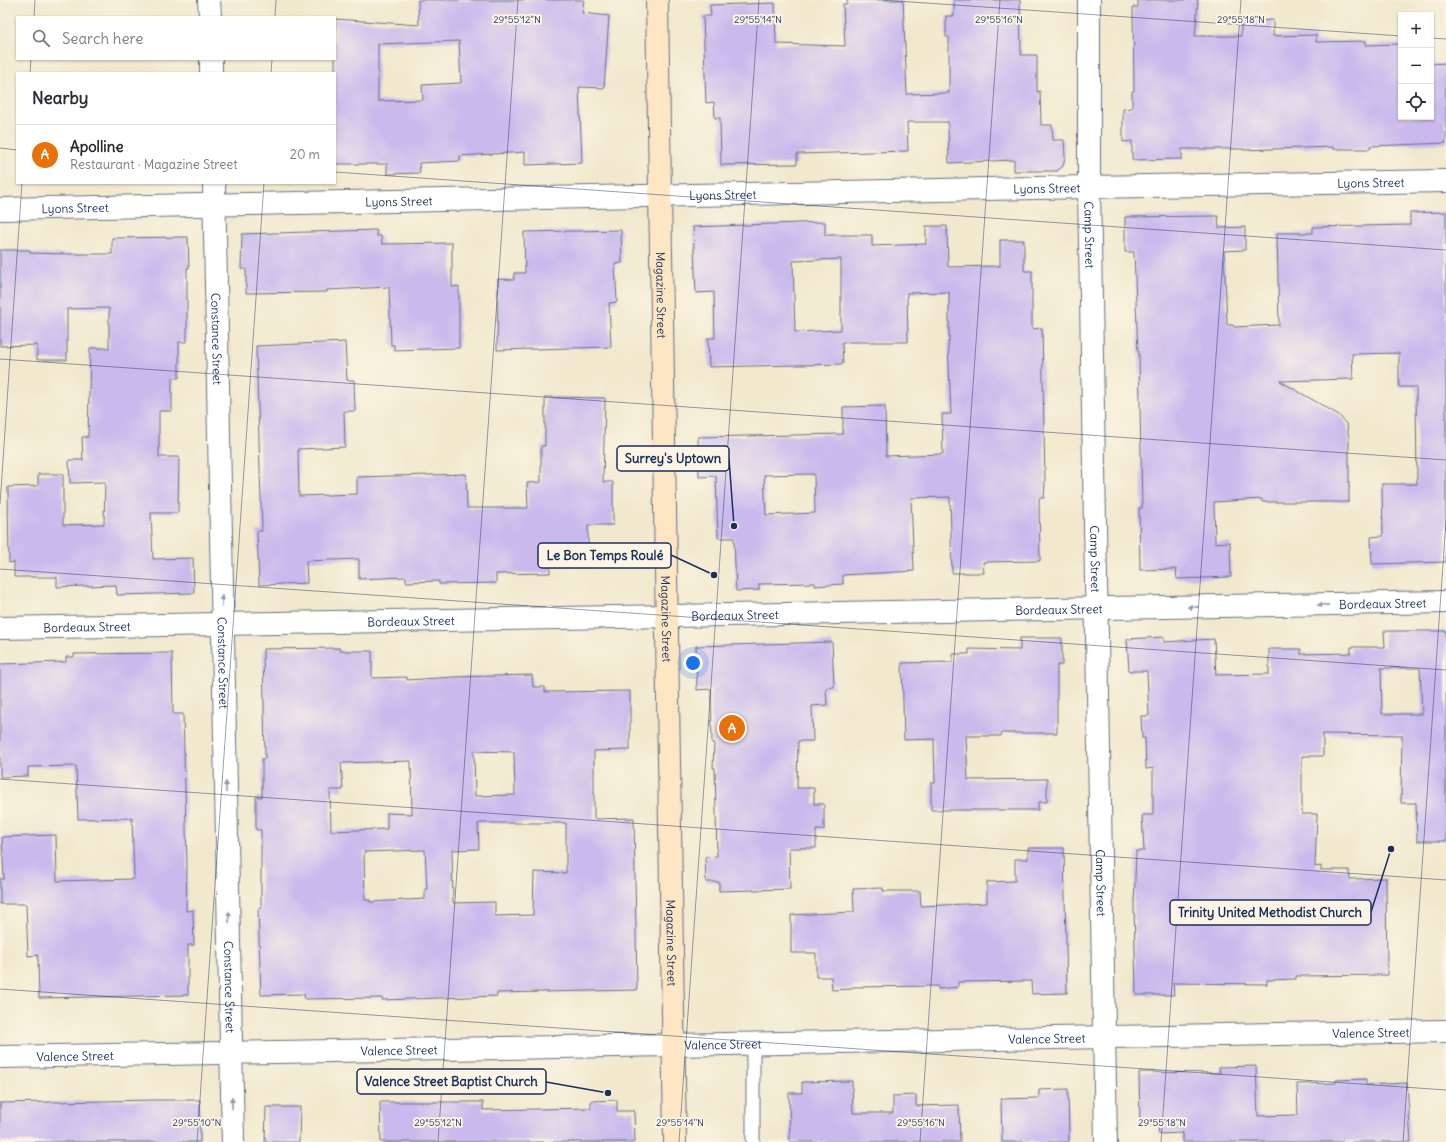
<!DOCTYPE html>
<html lang="en">
<head>
<meta charset="utf-8">
<style>
  :root { --surface:#fff; --page:#f7f7f7; --text:#2b2b33; --muted:#7c7c81; --line:#e1e1e2; --accent:#d1495b }
  body { margin:0; font-family:Delius,sans-serif; background:var(--page); color:var(--text) }
  .controls { position:absolute; right:12px; top:12px; display:grid; overflow:hidden; border-radius:0px; box-shadow:0 1px 3px #0004 }
  .controls button { width:36px; height:36px; display:grid; place-items:center; padding:0; border:0; border-bottom:1px solid var(--line); background:var(--surface); color:var(--text); font:20px sans-serif }
  .you { position:absolute; left:693px; top:663px; width:14px; height:14px; margin:-10px; border:3px solid #fff; border-radius:50%; background:#1a73e8; box-shadow:0 0 0 6px #1a73e833 }
  .badge { display:grid; place-items:center; width:26px; height:26px; border-radius:50%; background:var(--accent); color:#fff; font-size:13px; font-weight:700 }
  .pin { position:absolute; translate:-50% -50%; border:2px solid #fff; box-shadow:0 1px 4px #0006 }
  .list { margin:0; padding:0; list-style:none }
  h2 { display:flex; justify-content:space-between; align-items:center; height:52px; margin:0; padding:0 16px; font-size:17px }
  h2 small { font-size:13px; font-weight:400; color:var(--muted) }
  .list li { display:grid; grid-template-columns:26px 1fr auto; gap:12px; align-items:center; box-sizing:border-box; height:60px; padding:0 16px; border-top:1px solid var(--line) }
  .list b { display:block; font-size:15px; white-space:nowrap }
  .list p { margin:0; font-size:13px; white-space:nowrap; color:var(--muted) }
  .list em { font-size:13px; font-style:normal; color:var(--muted) }
  .icon { flex:none; width:22px; height:22px; fill:none; stroke:currentColor; stroke-width:2; stroke-linecap:round; stroke-linejoin:round }
  .map { position:relative; flex:none; width:1446px; height:1142px; overflow:hidden }
  .search { position:absolute; background:var(--surface); box-shadow:0 1px 3px #0004; left:16px; top:16px; width:320px; height:44px; display:flex; align-items:center; gap:10px; box-sizing:border-box; padding:0 14px; border-radius:0px; color:var(--muted); font-size:15px }
  .panel { position:absolute; background:var(--surface); box-shadow:0 1px 3px #0004; left:16px; top:72px; width:320px; height:112px; border-radius:0px }
  .map>svg:first-child { display:block }
  .building { fill:#c9b9ed; fill-rule:evenodd }
  .lines { fill:none; stroke-linecap:round; stroke-linejoin:round }
  .lane-casing { stroke:#667085; stroke-width:15 }
  .street-casing { stroke:#667085; stroke-width:24 }
  .secondary-casing { stroke:#667085; stroke-width:24 }
  .lane { stroke:#fff; stroke-width:13 }
  .street { stroke:#fff; stroke-width:22 }
  .secondary { stroke:#fce6c4; stroke-width:22 }
  .oneway { fill:#8d97ae }
  .ticks { fill:none; stroke:#1b2f5e; stroke-width:1; stroke-opacity:0.45 }
  .labels { text-anchor:middle; dominant-baseline:central; stroke-width:4; stroke-linejoin:round; paint-order:stroke }
  .street-label { font-size:12px; fill:#1b2f5e; stroke:#fcf5e5 }
  .ticks-label { font-size:10px; text-anchor:middle; fill:#1b2f5e; stroke:#fcf5e5; stroke-width:4; stroke-linejoin:round; paint-order:stroke }
  .leader { fill:none; stroke:#1b2f5e; stroke-width:1.5 }
  .callout-dot { fill:#1b2f5e; stroke:#fcf5e5; stroke-width:1.5 }
  .callout { fill:#fcf5e5; stroke:#1b2f5e; stroke-width:1.5 }
  .callout-label { font-size:13px; text-anchor:middle; font-weight:bold; fill:#1b2f5e }
</style>
</head>
<body>
<div class="map">
<svg width="1446" height="1142" viewBox="0 0 1446 1142">
  <rect width="100%" height="100%" fill="#fcf5e5"/>
  <filter id="ink" filterUnits="userSpaceOnUse"><feTurbulence type="fractalNoise" baseFrequency=".025" numOctaves="2"/><feDisplacementMap in="SourceGraphic" scale="8" xChannelSelector="R" yChannelSelector="G"/><feConvolveMatrix kernelMatrix="1 2 1 2 8 2 1 2 1" color-interpolation-filters="sRGB"/></filter>
  <filter id="wash" filterUnits="userSpaceOnUse"><feTurbulence type="fractalNoise" baseFrequency=".012" numOctaves="4" result="noise"/><feDisplacementMap in="SourceGraphic" scale="16" xChannelSelector="R" yChannelSelector="G"/><feGaussianBlur stdDeviation="0.9" result="paint"/><feColorMatrix in="noise" values="0 0 0 0 0 0 0 0 0 0 0 0 0 0 0 0 0 1.4 0 .05"/><feComposite in="paint" operator="in"/></filter>
  <g filter="url(#wash)">
    <rect width="100%" height="100%" fill="#f1e8cd"/>
    <g id="blocks">
      <g class="building">
        <path d="M418,0H584L582,13L609,16L604,88L579,87L582,163L525,165V152L460,156V161L419,163L420,173L387,174V164H335V19L419,25ZM459,41L461,83L422,85L423,100L378,101V44Z"/>
        <polygon points="847,0 903,0 907,94 949,93 949,37 946,37 946,16 954,16 954,0 1020,0 1021,55 1037,55 1037,92 1040,91 1041,125 1052,125 1053,140 1064,140 1065,157 1063,166 1057,171 1014,171 1014,160 949,163 948,122 907,122 908,151 797,154 797,164 721,165 720,118 715,118 714,102 706,103 703,16 711,16 710,5 775,3 776,44 845,46 843,4 847,4"/>
        <polygon points="1138,0 1198,0 1195,36 1241,36 1241,22 1273,20 1273,36 1316,35 1316,42 1366,41 1366,45 1401,44 1401,117 1431,117 1431,64 1446,63 1446,143 1370,146 1370,149 1333,149 1333,147 1243,150 1243,149 1182,149 1182,159 1132,160 1132,141 1123,142 1123,109 1132,108 1132,91 1134,91 1133,7 1138,7"/>
        <polygon points="1446,212 1446,562 1372,564 1371,537 1383,536 1382,484 1417,484 1416,387 1399,387 1399,353 1352,354 1353,379 1280,381 1339,415 1347,425 1349,438 1349,502 1262,502 1262,499 1214,502 1215,543 1230,542 1231,577 1177,579 1176,569 1140,570 1139,508 1142,508 1139,352 1138,352 1134,252 1125,252 1125,217 1218,216 1219,228 1245,227 1245,250 1224,251 1227,325 1233,325 1234,327 1279,325 1277,233 1313,233 1313,227 1410,225 1410,213"/>
        <path d="M825,222V235H872V246L926,244V226H947L948,267L1000,266V240H1024V271H1032V329L1042,328L1045,482L1044,498H1039L1040,561L983,562L984,573H952L950,497L911,498L914,571L843,575V584L815,586V583L759,584V590L736,591L734,538H718L716,476L699,477L698,437L843,434V407L885,406L886,456L943,454L942,414H951L948,342H949V292L907,293L908,342H842L843,364L709,367L708,338H715L714,292L696,293L693,227ZM841,259V330L795,332L793,261ZM814,474L815,513L766,515L764,475Z"/>
        <polygon points="376,230 377,236 381,236 382,244 452,243 452,287 459,286 459,348 394,350 394,345 391,345 389,287 327,290 327,292 246,293 246,269 241,269 242,234"/>
        <polygon points="621,230 622,263 615,264 617,302 609,303 611,347 497,350 498,279 514,280 514,273 525,273 524,232"/>
        <polygon points="188,237 189,268 187,268 187,342 179,342 179,378 172,378 172,411 159,411 159,457 179,457 178,513 151,513 153,559 193,558 194,593 117,595 116,585 57,587 57,577 14,577 14,562 9,563 8,487 38,486 38,474 63,474 63,525 104,524 105,482 70,483 69,460 83,460 82,437 88,437 90,348 109,348 109,308 67,309 67,360 37,360 37,345 0,346 0,250 30,250 30,253 67,254 112,254 112,238"/>
        <polygon points="345,342 347,380 354,380 355,411 344,411 345,447 298,449 299,496 357,494 357,477 466,474 467,508 528,508 527,483 541,482 541,446 545,446 545,397 605,398 603,482 613,482 613,525 588,525 588,565 550,566 550,573 496,574 496,583 439,584 439,581 406,582 406,577 359,579 359,559 306,561 307,583 259,585 257,531 262,531 256,346"/>
        <path d="M1384,631H1446V841H1417L1416,803H1401L1402,735L1323,734V756H1302V814H1317L1315,867L1321,866V870H1349L1350,879L1386,878L1387,975L1296,976V979L1267,980V984L1173,983L1174,995H1136L1134,906L1136,851H1144L1142,815H1153V768L1146,769L1145,738H1142L1141,716H1149L1147,671H1129L1127,639L1164,637V642L1214,639L1216,675L1269,674V649H1301V654L1351,653V647H1385ZM1381,668H1420L1422,714H1382Z"/>
        <polygon points="1020,638 1062,638 1062,665 1057,665 1057,733 1002,733 1001,736 966,736 968,780 1047,779 1047,802 1038,802 1038,810 931,810 931,783 935,783 934,739 904,740 902,663 953,662 953,654 969,654 969,649 1020,650"/>
        <polygon points="832,642 834,687 826,688 827,705 812,706 813,741 798,741 797,788 814,788 814,804 824,804 824,830 816,830 816,848 789,848 790,889 719,891 719,882 706,882 705,857 717,856 715,768 713,768 714,743 712,743 711,689 697,690 696,646"/>
        <path d="M339,648L340,651H372V678L407,677V680L454,677L532,675L533,687H545V692L630,691V750L594,751V819L634,818L637,990L497,993V996L382,1000V998L305,999L304,994L261,995L258,909L261,908V830H256V797H262V759H265L263,649ZM474,751L514,752L515,795L475,796ZM411,761L412,814L387,813V829L331,831L330,790H343L341,763ZM480,823H566V873L534,872L533,915L495,916V902L453,903L452,850L479,849L478,824ZM425,850L427,889H425V899L370,902V900H365L364,852Z"/>
        <polygon points="172,653 173,714 183,714 187,865 186,911 193,910 194,945 188,945 188,995 39,998 38,955 28,956 26,904 0,904 0,879 4,879 2,837 56,835 57,881 134,879 132,818 78,819 76,766 28,767 28,776 0,777 0,664 66,662 66,657 74,657 74,654"/>
        <polygon points="1028,848 1064,848 1067,993 1032,994 1031,981 958,982 958,987 938,989 938,986 852,987 852,989 832,990 831,977 816,977 816,953 791,953 791,915 854,912 853,889 883,888 883,891 920,891 921,906 987,903 987,882 1015,881 1015,859 1028,859"/>
        <polygon points="1256,1066 1258,1116 1298,1115 1297,1084 1336,1083 1336,1080 1366,1079 1366,1085 1407,1083 1411,1142 1182,1142 1182,1133 1159,1134 1158,1125 1140,1125 1139,1072 1220,1073 1219,1067"/>
        <polygon points="852,1081 853,1113 893,1113 893,1096 916,1095 916,1106 959,1105 960,1142 790,1142 789,1093 802,1093 802,1082"/>
        <polygon points="1068,1089 1069,1142 1002,1142 1001,1099 1039,1098 1039,1090"/>
        <polygon points="154,1100 200,1100 200,1142 0,1142 0,1103"/>
        <polygon points="617,1100 617,1111 634,1111 635,1142 381,1142 380,1102 483,1102 483,1110 591,1108 591,1101"/>
        <polygon points="266,1107 300,1107 299,1142 265,1142"/>
      </g>
    </g>
  </g>
  <g filter="url(#ink)">
    <use href="#blocks" fill-opacity="0" stroke="#667085" stroke-width="1"/>
    <g class="lines">
      <g class="lane-casing">
        <polyline id="lane" points="753,1045 753,1142"/>
      </g>
      <g class="street-casing">
        <g id="street">
          <polyline points="209,0 210,17"/>
          <path id="s1" d="M1089,0V187L1106,1142"/>
          <polyline points="211,59 211,73"/>
          <path id="s2" d="M214,183L233,1142"/>
          <path id="s3" d="M0,209L1089,187L1446,181"/>
          <path id="s4" d="M0,628L1446,602"/>
          <path id="s5" d="M0,1057L1446,1031"/>
        </g>
      </g>
      <g class="secondary-casing">
        <g id="secondary">
          <path id="s6" d="M657,0L675,1142"/>
        </g>
      </g>
      <use href="#lane" class="lane"/>
      <use href="#street" class="street"/>
      <use href="#secondary" class="secondary"/>
    </g>
    <defs><path id="oneway-solid" d="M-6-.8H1V-3.2L6.5 0L1 3.2V.8H-6Z"/></defs>
    <g class="oneway">
      <use href="#oneway-solid" transform="translate(222 601) rotate(-91)"/>
      <use href="#oneway-solid" transform="translate(1323 605) rotate(179)"/>
      <use href="#oneway-solid" transform="translate(1193 607) rotate(179)"/>
      <use href="#oneway-solid" transform="translate(226 787) rotate(-91)"/>
      <use href="#oneway-solid" transform="translate(229 917) rotate(-91)"/>
      <use href="#oneway-solid" transform="translate(232 1103) rotate(-91)"/>
    </g>
  </g>
  <path class="ticks" d="M883,0L1401,36M34,17L35,0M275,17L276,0M1431,38L1446,39M30,73L31,59M271,73L272,59M0,148L17,150M335,172L1446,250M0,359L1446,460M0,504L22,183M0,569L1446,670M0,779L1446,880M0,989L1446,1090M197,1142L264,183M438,1142L518,0M679,1142L759,0M920,1142L1000,0M1161,1142L1241,0M1403,1142L1446,521"/>
  <g class="labels">
    <g class="street-label">
      <text stroke="none"><textPath href="#s3" startOffset="1371">Lyons Street</textPath></text>
      <text stroke="none"><textPath href="#s3" startOffset="1047">Lyons Street</textPath></text>
      <text stroke="none"><textPath href="#s3" startOffset="723">Lyons Street</textPath></text>
      <text stroke="none"><textPath href="#s3" startOffset="399">Lyons Street</textPath></text>
      <text stroke="none"><textPath href="#s3" startOffset="75">Lyons Street</textPath></text>
      <text stroke="none"><textPath href="#s1" startOffset="235">Camp Street</textPath></text>
      <text stroke="none"><textPath href="#s6" startOffset="295">Magazine Street</textPath></text>
      <text stroke="none"><textPath href="#s2" startOffset="156">Constance Street</textPath></text>
      <text stroke="none"><textPath href="#s1" startOffset="559">Camp Street</textPath></text>
      <text stroke="none"><textPath href="#s4" startOffset="1383">Bordeaux Street</textPath></text>
      <text stroke="none"><textPath href="#s4" startOffset="1059">Bordeaux Street</textPath></text>
      <text stroke="none"><textPath href="#s4" startOffset="735">Bordeaux Street</textPath></text>
      <text stroke="none"><textPath href="#s6" startOffset="619">Magazine Street</textPath></text>
      <text stroke="none"><textPath href="#s4" startOffset="411">Bordeaux Street</textPath></text>
      <text stroke="none"><textPath href="#s4" startOffset="87">Bordeaux Street</textPath></text>
      <text stroke="none"><textPath href="#s2" startOffset="480">Constance Street</textPath></text>
      <text stroke="none"><textPath href="#s1" startOffset="883">Camp Street</textPath></text>
      <text stroke="none"><textPath href="#s6" startOffset="943">Magazine Street</textPath></text>
      <text stroke="none"><textPath href="#s2" startOffset="804">Constance Street</textPath></text>
      <text stroke="none"><textPath href="#s5" startOffset="1371">Valence Street</textPath></text>
      <text stroke="none"><textPath href="#s5" startOffset="1047">Valence Street</textPath></text>
      <text stroke="none"><textPath href="#s5" startOffset="723">Valence Street</textPath></text>
      <text stroke="none"><textPath href="#s5" startOffset="399">Valence Street</textPath></text>
      <text stroke="none"><textPath href="#s5" startOffset="75">Valence Street</textPath></text>
    </g>
  </g>
  <g class="ticks-label">
    <text x="517" y="23">29°55'12"N</text>
    <text x="758" y="23">29°55'14"N</text>
    <text x="999" y="23">29°55'16"N</text>
    <text x="1241" y="23">29°55'18"N</text>
    <text x="197" y="1126">29°55'10"N</text>
    <text x="438" y="1126">29°55'12"N</text>
    <text x="680" y="1126">29°55'14"N</text>
    <text x="921" y="1126">29°55'16"N</text>
    <text x="1162" y="1126">29°55'18"N</text>
  </g>
  <path class="leader" d="M734 526L729 459M714 575L671 555M1391 849L1371 912M608 1093L546 1082"/>
  <g class="callout-dot">
    <circle cx="734" cy="526" r="4"/>
    <circle cx="714" cy="575" r="4"/>
    <circle cx="1391" cy="849" r="4"/>
    <circle cx="608" cy="1093" r="4"/>
  </g>
  <g class="callout">
    <rect x="617" y="446" width="112" height="25" rx="4"/>
    <rect x="538" y="543" width="133" height="25" rx="4"/>
    <rect x="1170" y="900" width="201" height="25" rx="4"/>
    <rect x="357" y="1069" width="189" height="25" rx="4"/>
  </g>
  <g class="callout-label">
    <text x="673" y="463">Surrey's Uptown</text>
    <text x="605" y="560">Le Bon Temps Roulé</text>
    <text x="1270" y="917">Trinity United Methodist Church</text>
    <text x="451" y="1086">Valence Street Baptist Church</text>
  </g>
</svg>
<div class="controls">
<button>+</button>
<button>−</button>
<button><svg class="icon" aria-label="locate" viewBox="0 0 24 24"><circle cx="12" cy="12" r="6"/><path d="M12 2v4M12 18v4M2 12h4M18 12h4"/></svg></button>
</div>
<div class="you"></div>
<div class="pin badge" style="left:732px;top:728px;background:#e8710a">A</div>
<div class="search"><svg class="icon" aria-label="search" viewBox="0 0 24 24"><circle cx="10" cy="10" r="6"/><path d="M15 15l6 6"/></svg>Search here</div>
<section class="panel">
<h2>Nearby<small></small></h2>
<ul class="list">
<li><span class="badge" style="background:#e8710a">A</span><div><b>Apolline</b><p>Restaurant · Magazine Street</p></div><em>20 m</em></li>
</ul>
</section>
</div>
</body>
</html>
